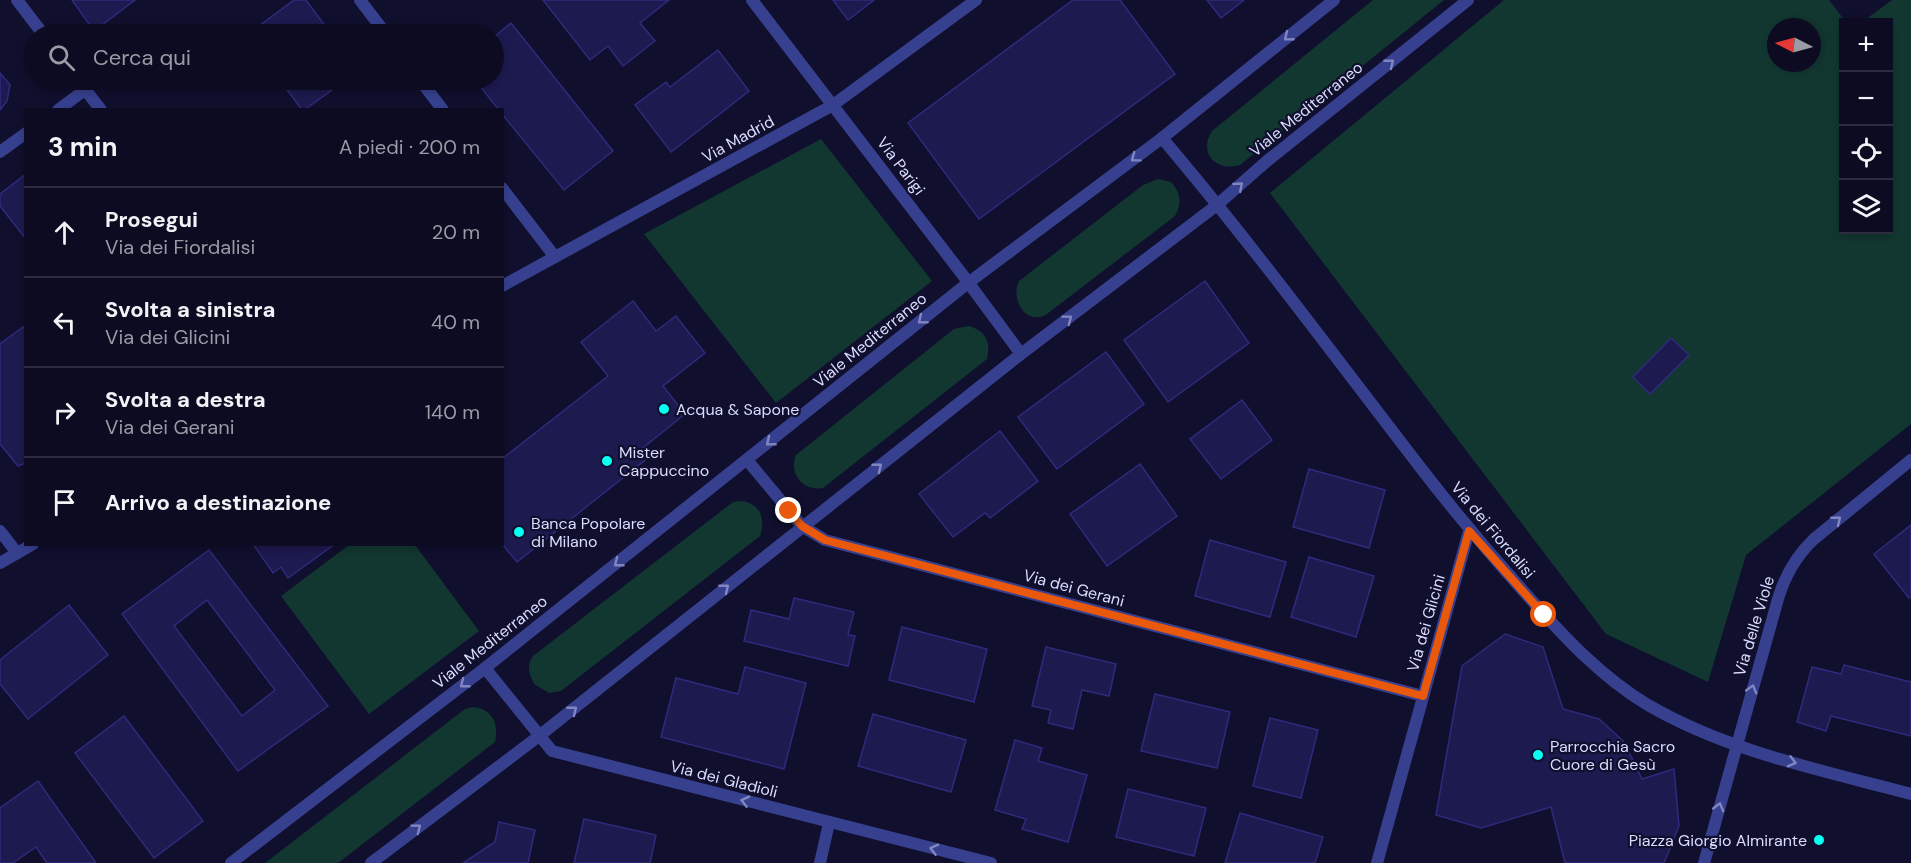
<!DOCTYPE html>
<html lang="it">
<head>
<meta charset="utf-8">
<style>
  :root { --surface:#0c0b22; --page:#1a192f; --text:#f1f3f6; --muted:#9a9ba5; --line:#2c2b40 }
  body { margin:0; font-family:"DM Sans",sans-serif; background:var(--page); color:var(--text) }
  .controls { position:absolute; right:18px; top:18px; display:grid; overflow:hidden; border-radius:0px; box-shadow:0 3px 9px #0003 }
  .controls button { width:54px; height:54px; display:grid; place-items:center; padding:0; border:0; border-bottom:2px solid var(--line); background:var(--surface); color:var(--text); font:30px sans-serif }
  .compass { position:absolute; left:1767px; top:18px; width:54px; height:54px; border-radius:50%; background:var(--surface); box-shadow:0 3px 9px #0003; rotate:276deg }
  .stop { position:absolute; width:18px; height:18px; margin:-14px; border:4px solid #ea580c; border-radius:50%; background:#fff }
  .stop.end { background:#ea580c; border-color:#fff; box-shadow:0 2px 6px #0008 }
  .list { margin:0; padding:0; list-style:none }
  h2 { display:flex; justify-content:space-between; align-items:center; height:78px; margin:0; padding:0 24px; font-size:26px }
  h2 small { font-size:20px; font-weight:400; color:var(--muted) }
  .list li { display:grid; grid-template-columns:39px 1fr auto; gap:18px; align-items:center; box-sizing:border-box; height:90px; padding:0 24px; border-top:2px solid var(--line) }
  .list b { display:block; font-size:22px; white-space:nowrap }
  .list p { margin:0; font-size:20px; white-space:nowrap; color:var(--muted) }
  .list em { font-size:20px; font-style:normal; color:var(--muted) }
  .icon { flex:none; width:33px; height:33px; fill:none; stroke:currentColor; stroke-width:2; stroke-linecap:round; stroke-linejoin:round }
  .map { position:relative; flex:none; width:1911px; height:863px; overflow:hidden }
  .search { position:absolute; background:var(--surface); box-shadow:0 3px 9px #0003; left:24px; top:24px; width:480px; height:66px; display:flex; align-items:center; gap:15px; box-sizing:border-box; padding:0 21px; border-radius:33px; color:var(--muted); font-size:22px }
  .panel { position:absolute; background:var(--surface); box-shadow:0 3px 9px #0003; left:24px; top:108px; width:480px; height:438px; border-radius:0px }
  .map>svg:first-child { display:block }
  .green { fill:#123731; fill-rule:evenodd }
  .building { fill:#1d1a4f; stroke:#2e2a7d; stroke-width:1.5; fill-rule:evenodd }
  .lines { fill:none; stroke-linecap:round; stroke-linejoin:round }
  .street { stroke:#37408f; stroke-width:12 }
  .oneway { stroke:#8186c1 }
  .route { stroke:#ea580c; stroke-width:8 }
  .poi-dot { fill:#07fff4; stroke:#100f2d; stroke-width:2 }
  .labels { text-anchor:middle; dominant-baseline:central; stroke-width:4.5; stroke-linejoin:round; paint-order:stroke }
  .street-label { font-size:16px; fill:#dbdcff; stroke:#100f2d }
  .poi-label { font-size:16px; fill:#dbdcff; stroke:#100f2d; text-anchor:start }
</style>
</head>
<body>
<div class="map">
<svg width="1911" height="863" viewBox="0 0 1911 863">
  <rect width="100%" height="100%" fill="#100f2d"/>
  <g class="green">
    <path d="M1373,0H1444L1240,165C1216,172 1198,153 1212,131Z"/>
    <path d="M1504,0H1829L1846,22H1844V230H1888V22H1862L1892,0H1911V424L1746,555L1708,682L1606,634L1270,193ZM1776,27H1812V63H1776Z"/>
    <polygon points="821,139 932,281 776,403 644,234"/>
    <path d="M1158,179L1171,182C1181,193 1182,204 1175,216L1047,314C1026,327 1010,299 1019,281L1143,185Z"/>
    <path d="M969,326C986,331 991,342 987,359L823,488C804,492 788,474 796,455L954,329Z"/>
    <path d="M740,501C760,502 766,519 760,536L561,691L549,693L534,684C529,674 526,665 533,656L733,502Z"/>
    <polygon points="349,545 415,545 479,631 369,714 281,596"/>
    <path d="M473,707C493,709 499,725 495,742L338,863H265L465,709Z"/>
  </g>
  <g class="building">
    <polygon points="72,0 135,0 94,31"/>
    <polygon points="294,0 306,0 331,34 248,34"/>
    <polygon points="543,0 669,0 640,23 655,41 623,66 608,46 590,60"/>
    <polygon points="833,0 874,0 848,20"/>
    <polygon points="1073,0 1120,0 1175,74 979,219 908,123"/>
    <polygon points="1207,0 1244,0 1221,18"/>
    <polygon points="511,23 613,151 564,190 502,114 502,110 499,110 475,80 494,80 494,37"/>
    <polygon points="718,50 749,91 671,152 635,105 666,82 670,87"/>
    <polygon points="0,73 10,85 7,101 0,110"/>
    <polygon points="280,80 346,80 304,110 302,110"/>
    <polygon points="26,174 26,239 0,206 0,194"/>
    <polygon points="1205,281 1249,343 1168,402 1124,340"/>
    <polygon points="633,301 656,331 676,316 705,353 663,386 685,414 643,448 649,457 517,562 502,544 502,459 608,376 581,342"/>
    <polygon points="23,327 26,331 26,463 18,466 0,444 0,344"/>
    <polygon points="1671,338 1689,355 1650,394 1633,377"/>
    <polygon points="1106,352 1144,404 1057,469 1018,417"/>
    <polygon points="1242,400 1272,440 1221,479 1190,439"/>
    <polygon points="1000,431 1038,481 990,518 985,513 953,537 919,494"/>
    <polygon points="1140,464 1177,516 1107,566 1070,514"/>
    <polygon points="1309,469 1385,490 1369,548 1293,527"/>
    <polygon points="1911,525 1911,597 1909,598 1874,554"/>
    <polygon points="1210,540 1286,562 1270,617 1195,596"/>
    <polygon points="253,544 335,544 288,578 281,567 273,573"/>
    <path d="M209,550L328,706L238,771L122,614ZM207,600L275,690L242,716L174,626Z"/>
    <polygon points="1309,557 1374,576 1356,637 1291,617"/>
    <polygon points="794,598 854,612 848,635 855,636 848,666 744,641 751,610 789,619"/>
    <polygon points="69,605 108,655 28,719 0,684 0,660"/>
    <polygon points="902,627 987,649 974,702 889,680"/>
    <polygon points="1505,634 1543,647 1563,709 1599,719 1624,742 1642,779 1674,769 1679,826 1664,863 1565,863 1551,807 1481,828 1436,815 1462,666"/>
    <polygon points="1046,647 1116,664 1109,696 1082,690 1073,729 1048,723 1051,710 1032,706"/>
    <polygon points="1844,665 1911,682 1911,736 1831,716 1826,731 1797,722 1812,667 1841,674"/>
    <polygon points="745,667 806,683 784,769 661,737 676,678 738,694"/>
    <polygon points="1155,694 1230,712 1217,768 1141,751"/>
    <polygon points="873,714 966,740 951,792 858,766"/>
    <polygon points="124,716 203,821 154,858 75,753"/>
    <polygon points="1270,718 1318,730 1301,798 1253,786"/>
    <polygon points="1015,740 1042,748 1038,761 1087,775 1068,842 1022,829 1026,819 995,810"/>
    <polygon points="38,781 96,863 47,863 36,847 13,863 0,863 0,808"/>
    <polygon points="1128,789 1206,808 1194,856 1116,837"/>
    <polygon points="1240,813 1323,837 1315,863 1225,863"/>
    <polygon points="584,819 656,835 650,863 574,863"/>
    <polygon points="499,822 535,830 528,863 463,863 495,842"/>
  </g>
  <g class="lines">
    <g class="street">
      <polyline points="17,0 43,34"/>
      <polyline points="360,0 386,34"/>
      <polyline points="752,0 962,274 1021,354"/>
      <polyline points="78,80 101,110"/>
      <polyline points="420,80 443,110"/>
      <polyline points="58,110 86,89"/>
      <path d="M1162,138C1252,244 1335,357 1420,467C1454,511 1489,553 1526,594C1562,635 1601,677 1648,705C1729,752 1821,770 1911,794"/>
      <polyline points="0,152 26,133"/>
      <polyline points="502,188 555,257"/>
      <polyline points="502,286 833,105 976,0"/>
      <polyline points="747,460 802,526 825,540 1423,696"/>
      <polyline points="0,531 17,553"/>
      <polyline points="0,563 33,544"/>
      <polyline points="485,668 552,751 991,863"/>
      <polyline points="231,863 485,668 968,283 1162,138 1334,0"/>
      <polyline points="371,863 539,736 1021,354 1217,205 1267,161 1468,0"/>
      <polyline points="820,863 829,823"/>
      <polyline points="1377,863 1469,531"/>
      <path d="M1704,863L1778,599C1785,575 1796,556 1814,539L1911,460"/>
    </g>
  </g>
  <defs><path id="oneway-chevron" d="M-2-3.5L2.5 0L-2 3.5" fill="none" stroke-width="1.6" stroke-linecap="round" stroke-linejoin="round" transform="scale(1.5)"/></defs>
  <g class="oneway">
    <use href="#oneway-chevron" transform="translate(1288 37) rotate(141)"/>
    <use href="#oneway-chevron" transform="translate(1390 63) rotate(-39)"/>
    <use href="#oneway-chevron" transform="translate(1135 158) rotate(143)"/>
    <use href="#oneway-chevron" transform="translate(1239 186) rotate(-41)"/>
    <use href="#oneway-chevron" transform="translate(1068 319) rotate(-37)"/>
    <use href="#oneway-chevron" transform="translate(922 320) rotate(141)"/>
    <use href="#oneway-chevron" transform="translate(770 442) rotate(141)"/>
    <use href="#oneway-chevron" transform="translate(878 467) rotate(-38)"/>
    <use href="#oneway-chevron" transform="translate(1837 520) rotate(-39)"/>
    <use href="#oneway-chevron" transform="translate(618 563) rotate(142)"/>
    <use href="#oneway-chevron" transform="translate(725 588) rotate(-39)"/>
    <use href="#oneway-chevron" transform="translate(464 684) rotate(142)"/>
    <use href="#oneway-chevron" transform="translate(1752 689) rotate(-74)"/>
    <use href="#oneway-chevron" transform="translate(573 710) rotate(-39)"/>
    <use href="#oneway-chevron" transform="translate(1792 762) rotate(15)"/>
    <use href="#oneway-chevron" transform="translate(745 801) rotate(-166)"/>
    <use href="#oneway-chevron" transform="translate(1719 807) rotate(-75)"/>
    <use href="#oneway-chevron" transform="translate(417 828) rotate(-37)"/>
    <use href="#oneway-chevron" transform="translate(934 849) rotate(-166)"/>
  </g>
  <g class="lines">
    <polyline class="route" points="789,511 802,526 825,540 1423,696 1469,531 1544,615"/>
  </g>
  <g class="poi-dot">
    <circle cx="664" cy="409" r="6"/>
    <circle cx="607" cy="461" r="6"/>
    <circle cx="519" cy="532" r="6"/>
    <circle cx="1538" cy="755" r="6"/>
    <circle cx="1819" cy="840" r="6"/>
  </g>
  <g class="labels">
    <g class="street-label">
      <text transform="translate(1306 109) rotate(-39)">Viale Mediterraneo</text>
      <text transform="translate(738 139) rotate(-29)">Via Madrid</text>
      <text transform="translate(901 166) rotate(53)">Via Parigi</text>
      <text transform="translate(870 340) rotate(-39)">Viale Mediterraneo</text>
      <text transform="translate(1493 530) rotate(50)">Via dei Fiordalisi</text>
      <text transform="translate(1074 588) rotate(15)">Via dei Gerani</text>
      <text transform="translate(1426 623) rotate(-74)">Via dei Glicini</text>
      <text transform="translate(1754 626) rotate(-73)">Via delle Viole</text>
      <text transform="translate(490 642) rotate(-38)">Viale Mediterraneo</text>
      <text transform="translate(724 779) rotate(14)">Via dei Gladioli</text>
    </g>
    <g class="poi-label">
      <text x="676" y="409">Acqua &amp; Sapone</text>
      <text x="619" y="452">Mister<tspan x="619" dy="18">Cappuccino</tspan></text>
      <text x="531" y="523">Banca Popolare<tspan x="531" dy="18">di Milano</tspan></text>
      <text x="1550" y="746">Parrocchia Sacro<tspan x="1550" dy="18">Cuore di Gesù</tspan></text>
      <text x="1807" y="840" text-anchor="end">Piazza Giorgio Almirante</text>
    </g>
  </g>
</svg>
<div class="controls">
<button>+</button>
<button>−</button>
<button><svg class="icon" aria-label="locate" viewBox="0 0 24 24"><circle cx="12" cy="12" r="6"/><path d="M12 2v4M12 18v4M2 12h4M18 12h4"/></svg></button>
<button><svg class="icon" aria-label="layers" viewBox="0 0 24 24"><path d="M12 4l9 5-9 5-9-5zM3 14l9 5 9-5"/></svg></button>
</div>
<svg class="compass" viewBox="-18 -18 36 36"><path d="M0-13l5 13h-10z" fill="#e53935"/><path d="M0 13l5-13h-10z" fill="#9a9ba5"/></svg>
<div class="stop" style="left:1544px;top:615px"></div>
<div class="stop end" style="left:789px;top:511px"></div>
<div class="search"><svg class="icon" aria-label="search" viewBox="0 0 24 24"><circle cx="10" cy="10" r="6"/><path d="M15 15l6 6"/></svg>Cerca qui</div>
<section class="panel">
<h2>3 min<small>A piedi · 200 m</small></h2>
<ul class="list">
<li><svg class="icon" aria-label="ahead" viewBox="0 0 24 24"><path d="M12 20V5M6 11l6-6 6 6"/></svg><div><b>Prosegui</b><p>Via dei Fiordalisi</p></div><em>20 m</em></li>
<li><svg class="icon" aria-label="left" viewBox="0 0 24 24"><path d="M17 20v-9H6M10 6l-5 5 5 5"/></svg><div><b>Svolta a sinistra</b><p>Via dei Glicini</p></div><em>40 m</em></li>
<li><svg class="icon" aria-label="right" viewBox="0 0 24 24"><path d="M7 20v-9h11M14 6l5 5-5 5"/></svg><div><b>Svolta a destra</b><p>Via dei Gerani</p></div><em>140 m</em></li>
<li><svg class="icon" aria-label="arrive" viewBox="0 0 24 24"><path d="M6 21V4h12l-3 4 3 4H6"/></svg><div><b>Arrivo a destinazione</b></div></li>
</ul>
</section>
</div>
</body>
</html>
